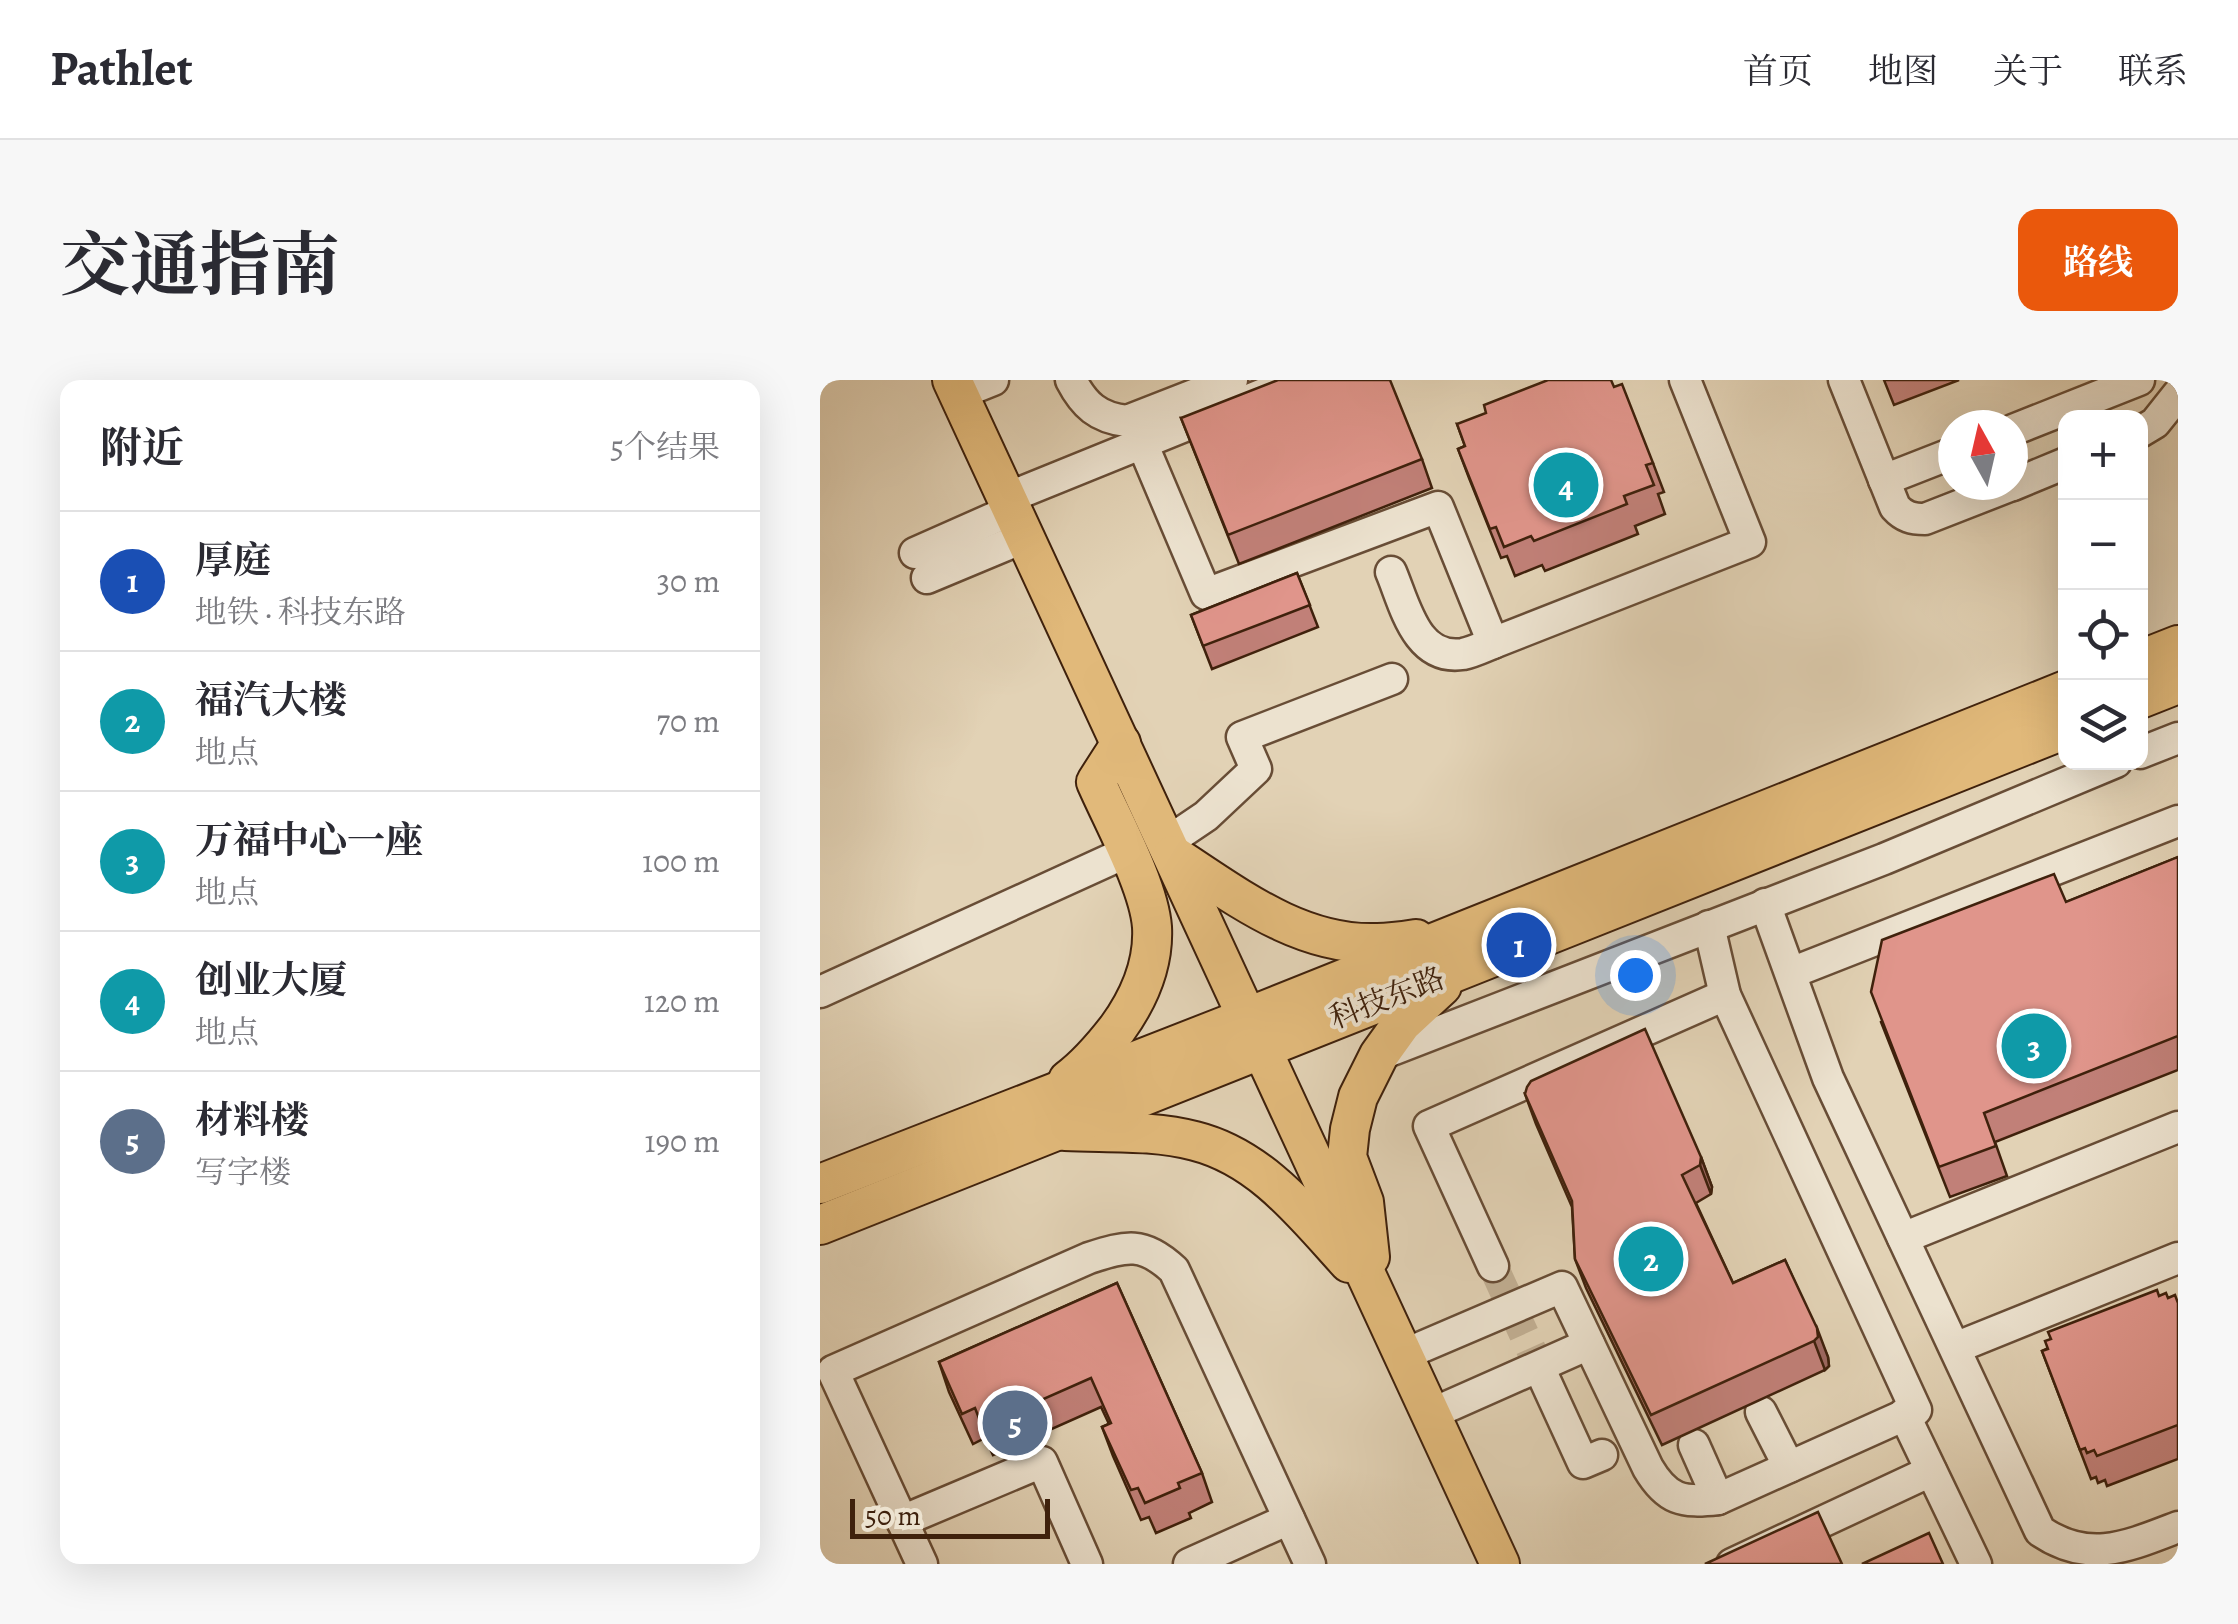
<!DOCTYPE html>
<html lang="zh">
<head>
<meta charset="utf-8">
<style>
  :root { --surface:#fff; --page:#f7f7f7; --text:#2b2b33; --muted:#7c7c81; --line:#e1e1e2; --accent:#ea580c }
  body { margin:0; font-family:Alegreya,"Noto Serif SC",serif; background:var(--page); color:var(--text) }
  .controls { position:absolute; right:30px; top:30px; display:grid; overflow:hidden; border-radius:20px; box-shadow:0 10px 40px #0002 }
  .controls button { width:90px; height:90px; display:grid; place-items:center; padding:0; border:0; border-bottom:2px solid var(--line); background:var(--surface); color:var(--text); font:50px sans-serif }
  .compass { position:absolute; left:1118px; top:30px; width:90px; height:90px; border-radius:50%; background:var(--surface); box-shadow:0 10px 40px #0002; rotate:352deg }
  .scale { position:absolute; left:30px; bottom:25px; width:200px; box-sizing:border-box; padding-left:10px; border:5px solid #3f210c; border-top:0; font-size:28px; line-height:35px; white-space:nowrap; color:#3f210c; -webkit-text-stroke:8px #ece2cf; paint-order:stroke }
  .you { position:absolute; left:815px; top:595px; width:35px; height:35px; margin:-25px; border:8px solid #fff; border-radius:50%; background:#1a73e8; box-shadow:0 0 0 15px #1a73e833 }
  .badge { display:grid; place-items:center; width:65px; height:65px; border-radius:50%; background:var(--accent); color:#fff; font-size:32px; font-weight:700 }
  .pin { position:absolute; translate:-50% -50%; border:5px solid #fff; box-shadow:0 2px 10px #0006 }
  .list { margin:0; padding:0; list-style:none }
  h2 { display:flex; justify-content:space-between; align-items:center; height:130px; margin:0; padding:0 40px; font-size:42px }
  h2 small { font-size:32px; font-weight:400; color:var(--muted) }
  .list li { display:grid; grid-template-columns:65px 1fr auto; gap:30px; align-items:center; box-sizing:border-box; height:140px; padding:0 40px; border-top:2px solid var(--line) }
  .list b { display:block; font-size:38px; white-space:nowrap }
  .list p { margin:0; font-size:32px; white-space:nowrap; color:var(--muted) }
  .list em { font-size:32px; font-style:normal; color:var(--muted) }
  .icon { flex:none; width:55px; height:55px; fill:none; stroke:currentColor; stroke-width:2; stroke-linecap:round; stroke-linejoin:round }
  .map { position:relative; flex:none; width:1358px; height:1184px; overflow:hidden; border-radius:20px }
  header { display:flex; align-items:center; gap:60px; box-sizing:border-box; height:140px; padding:0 50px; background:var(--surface); border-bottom:2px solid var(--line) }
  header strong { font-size:48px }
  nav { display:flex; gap:55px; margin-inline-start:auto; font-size:35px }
  .intro { display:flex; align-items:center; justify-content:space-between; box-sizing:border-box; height:240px; padding:0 60px }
  h1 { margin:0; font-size:70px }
  .button { padding:25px 45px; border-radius:20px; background:var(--accent); color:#fff; font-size:35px; font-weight:700 }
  main { display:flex; gap:60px; padding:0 60px }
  aside { flex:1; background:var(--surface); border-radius:20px; box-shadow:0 10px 40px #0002 }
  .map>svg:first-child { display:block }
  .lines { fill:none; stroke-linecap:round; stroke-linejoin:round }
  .minor-tunnel { stroke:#c1af93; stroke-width:30; stroke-dasharray:30 15; stroke-linecap:butt }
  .minor-casing { stroke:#684d36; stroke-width:35 }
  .major-casing { stroke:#3f210c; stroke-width:42 }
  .minor { stroke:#ece2cf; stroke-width:30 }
  .major { stroke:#e1b97a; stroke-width:38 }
  .wall { fill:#c18078; stroke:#3f210c; stroke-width:2.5 }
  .shaded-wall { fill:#9d6861; stroke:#3f210c; stroke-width:2.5 }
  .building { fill:#e0958b; stroke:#3f210c; stroke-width:2.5 }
  .labels { text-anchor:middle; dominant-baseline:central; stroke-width:8; stroke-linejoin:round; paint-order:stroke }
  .street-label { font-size:30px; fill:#3f210c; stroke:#ece2cf }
</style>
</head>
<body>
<header>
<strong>Pathlet</strong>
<nav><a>首页</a><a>地图</a><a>关于</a><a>联系</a></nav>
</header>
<div class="intro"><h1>交通指南</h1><a class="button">路线</a></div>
<main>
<aside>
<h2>附近<small>5个结果</small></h2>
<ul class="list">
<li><span class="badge" style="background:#1a4fb4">1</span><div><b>厚庭</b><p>地铁 · 科技东路</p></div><em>30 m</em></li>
<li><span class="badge" style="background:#0f9aa8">2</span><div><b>福汽大楼</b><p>地点</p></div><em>70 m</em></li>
<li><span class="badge" style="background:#0f9aa8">3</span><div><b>万福中心一座</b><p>地点</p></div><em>100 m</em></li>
<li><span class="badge" style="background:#0f9aa8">4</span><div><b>创业大厦</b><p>地点</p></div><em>120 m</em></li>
<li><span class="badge" style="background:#5c6f8a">5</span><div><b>材料楼</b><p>写字楼</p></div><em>190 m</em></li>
</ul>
</aside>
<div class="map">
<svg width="1358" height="1184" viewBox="0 0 1358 1184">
  <rect width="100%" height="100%" fill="#e2d2b5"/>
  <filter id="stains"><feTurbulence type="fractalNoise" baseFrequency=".002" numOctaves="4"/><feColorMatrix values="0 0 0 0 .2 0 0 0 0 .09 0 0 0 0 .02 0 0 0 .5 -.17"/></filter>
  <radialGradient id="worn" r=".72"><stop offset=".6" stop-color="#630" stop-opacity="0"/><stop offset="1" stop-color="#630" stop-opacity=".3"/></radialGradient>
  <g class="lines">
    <polyline class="minor-tunnel" points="673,886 724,998"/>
    <g class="minor-casing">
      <g id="minor">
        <path d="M251,0C264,25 278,38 307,41L412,0"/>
        <path d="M1024,0L1075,127C1084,137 1092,139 1105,139L1192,105"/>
        <polyline points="138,14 173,0"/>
        <polyline points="1193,50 1319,0"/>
        <polyline points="1320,52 1335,43 1358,14"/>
        <polyline points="322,63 386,214 618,127 673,263 930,162 865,0"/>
        <polyline points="1064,100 1133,73"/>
        <polyline points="1193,105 1246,83"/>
        <polyline points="187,118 478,0"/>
        <polyline points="95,173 192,130"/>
        <path d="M571,192C585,225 596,281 643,274C653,272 663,267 673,263"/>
        <polyline points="107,198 205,157"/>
        <polyline points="1320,373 1358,358"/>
        <polyline points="346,463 386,436 436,389 422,357 572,299"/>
        <path d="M945,524L1008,698L1220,1151C1269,1184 1306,1167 1358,1147"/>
        <polyline points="971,593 1358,441"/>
        <polyline points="0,612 307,472"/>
        <polyline points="559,675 1064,479 1296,382"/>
        <polyline points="1083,858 1358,747"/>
        <polyline points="673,886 609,746 905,615"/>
        <polyline points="1135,968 1358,878"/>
        <path d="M583,975L742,907L828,1088C847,1120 862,1123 898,1119L1096,1030L905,615L889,546"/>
        <polyline points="724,998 763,1083 782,1075"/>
        <polyline points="941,1032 969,1087"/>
        <polyline points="611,1034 769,964"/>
        <polyline points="1084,1034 1156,1184"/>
        <polyline points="874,1065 898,1119"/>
        <polyline points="82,1141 222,1082 267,1184"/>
        <path d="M102,1184L13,991L269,878C307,866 323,861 354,890L490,1184"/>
        <polyline points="369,1184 469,1139"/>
        <polyline points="912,1184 1111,1091"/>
      </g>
    </g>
    <g class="major-casing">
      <g id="major">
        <polyline points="132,0 680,1184"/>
        <polyline points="1320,280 1358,265"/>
        <polyline points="1320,319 1358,304"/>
        <path d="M353,475C415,515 479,566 557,563C570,563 583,561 596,559"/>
        <path d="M248,700C267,686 283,667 297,649C318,620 334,584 332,547C329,506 293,441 276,402L301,363"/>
        <path d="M245,751C288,753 334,750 375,761C442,778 485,835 529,883"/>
        <polyline points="0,804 428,637 1246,310"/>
        <polyline points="0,845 1246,349"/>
        <polyline points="550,877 544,822 527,777 530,749 538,717 559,675 582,643 622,606"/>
      </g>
    </g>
    <use href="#minor" class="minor"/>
    <use href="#major" class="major"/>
  </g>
  <g class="wall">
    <polygon points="1064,0 1139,0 1074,25"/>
    <polygon points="361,38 602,79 612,108 419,184"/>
    <polygon points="637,44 833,83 844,112 838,114 845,134 815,146 818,154 725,191 722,185 695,196 687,176 681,178 649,98 638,69 645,66"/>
    <polygon points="477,193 498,247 392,289 371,235"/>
    <polygon points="1358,477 1358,690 1175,762 1187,796 1130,817 1061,642 1246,522"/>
    <polygon points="705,714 881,777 892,807 891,814 876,823 913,903 965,880 1008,977 1009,986 1005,990 842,1065 766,908 755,879 752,827 716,744"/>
    <polygon points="297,903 382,1093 392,1122 369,1133 371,1138 336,1153 329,1137 321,1140 293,1076 282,1047 289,1044 281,1027 173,1075 165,1058 153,1064 129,1012 119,982"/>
    <polygon points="1339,916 1358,923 1358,1079 1287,1106 1285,1100 1278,1103 1276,1097 1271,1099 1222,971"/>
  </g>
  <g class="shaded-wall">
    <polygon points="881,777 892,807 891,814 880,785"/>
    <polygon points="997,948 1008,977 1009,986 1005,990 994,961"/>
  </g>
  <g class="building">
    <polygon points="458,0 570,0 602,79 408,155 361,38"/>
    <polygon points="728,0 791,0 794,7 802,4 833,83 826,85 834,105 804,116 807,124 714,161 711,156 684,167 676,147 670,149 638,69 645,66 637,44 666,33 664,25"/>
    <polygon points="477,193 490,225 383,266 371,235"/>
    <polygon points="1358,477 1358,656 1164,733 1176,766 1119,787 1051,612 1062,560 1234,494 1246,522"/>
    <polygon points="825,649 881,777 880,785 862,795 913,903 965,880 997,948 998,957 994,961 831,1035 755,879 752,821 705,714 707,707 711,701"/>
    <polygon points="297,903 382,1093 358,1103 360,1108 325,1123 318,1108 311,1110 282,1047 291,1043 271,998 162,1046 155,1028 142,1034 119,982"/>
    <polygon points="1337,910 1339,916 1346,913 1348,918 1355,915 1358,923 1358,1045 1277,1076 1274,1070 1267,1073 1265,1068 1260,1070 1222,971 1228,969 1225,961 1231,959 1228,952"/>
    <polygon points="998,1132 1022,1184 885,1184"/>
    <polygon points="1109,1153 1123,1184 1042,1184"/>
  </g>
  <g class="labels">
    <g class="street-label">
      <text transform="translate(567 618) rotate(-21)">科技东路</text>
    </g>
  </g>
  <rect width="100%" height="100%" filter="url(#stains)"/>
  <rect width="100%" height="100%" fill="url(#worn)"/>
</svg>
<div class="controls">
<button>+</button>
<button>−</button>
<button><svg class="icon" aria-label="locate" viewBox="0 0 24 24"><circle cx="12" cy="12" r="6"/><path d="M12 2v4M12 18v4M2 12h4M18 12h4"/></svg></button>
<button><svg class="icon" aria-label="layers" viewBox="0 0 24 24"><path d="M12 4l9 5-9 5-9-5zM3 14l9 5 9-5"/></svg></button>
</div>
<svg class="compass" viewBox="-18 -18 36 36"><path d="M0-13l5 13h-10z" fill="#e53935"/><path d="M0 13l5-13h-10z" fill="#7c7c81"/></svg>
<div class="scale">50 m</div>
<div class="you"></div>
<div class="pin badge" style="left:699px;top:565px;background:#1a4fb4">1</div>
<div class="pin badge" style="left:831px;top:879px;background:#0f9aa8">2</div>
<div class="pin badge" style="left:1214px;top:666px;background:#0f9aa8">3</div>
<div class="pin badge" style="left:746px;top:105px;background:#0f9aa8">4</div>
<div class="pin badge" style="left:195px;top:1043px;background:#5c6f8a">5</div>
</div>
</main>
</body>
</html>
